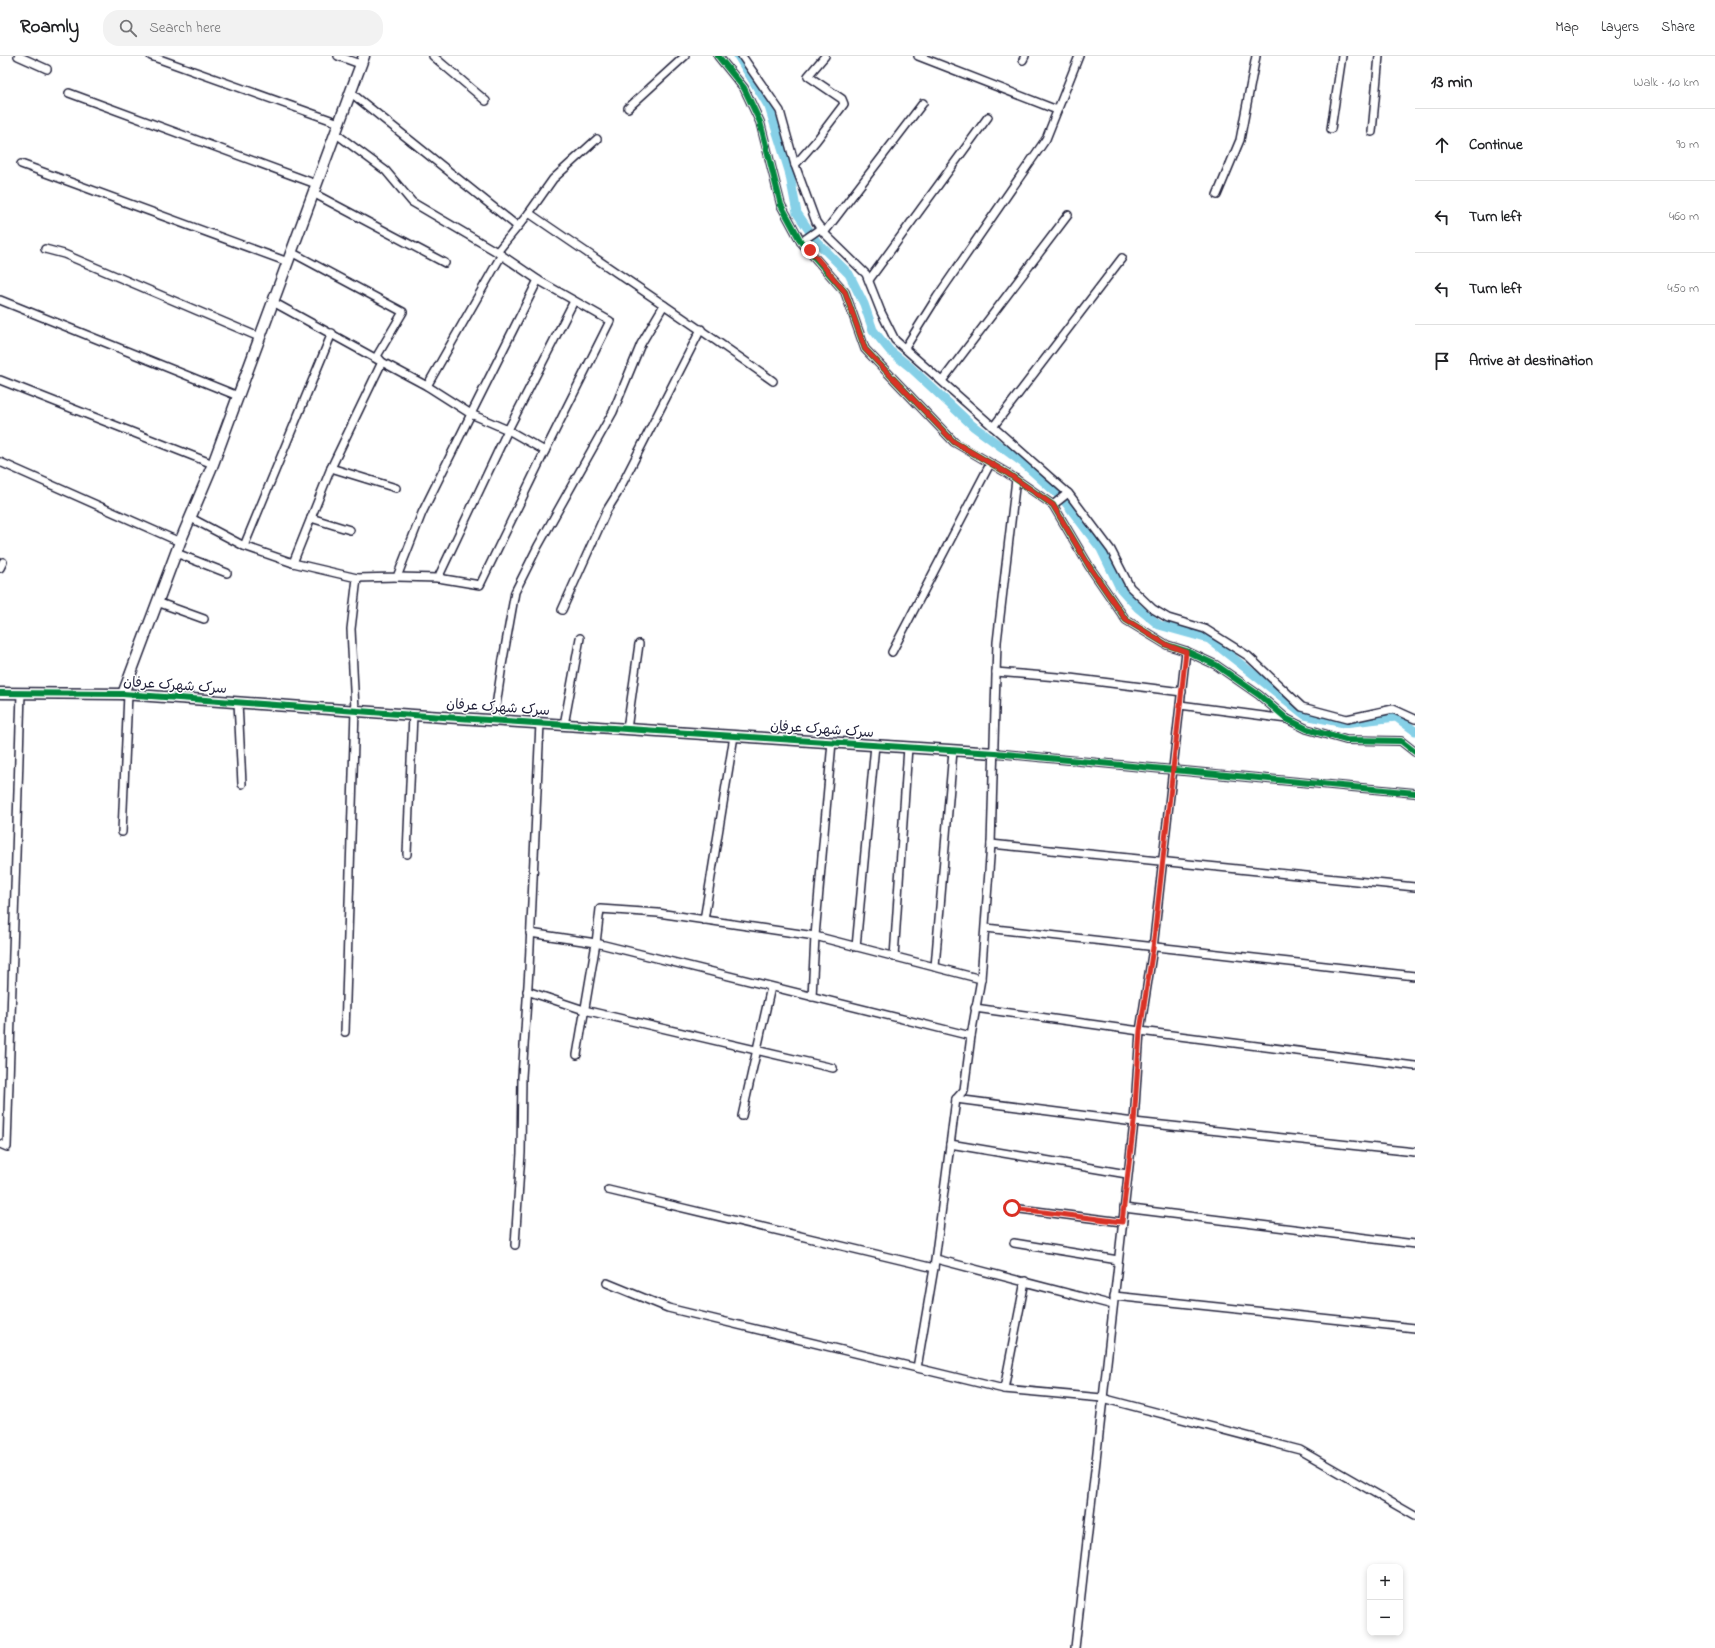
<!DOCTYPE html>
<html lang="en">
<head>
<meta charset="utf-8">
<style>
  :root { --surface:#fff; --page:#f2f2f2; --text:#202124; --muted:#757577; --line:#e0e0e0 }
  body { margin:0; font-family:"Indie Flower","Playpen Sans Arabic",sans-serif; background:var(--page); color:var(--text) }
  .controls { position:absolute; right:12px; bottom:12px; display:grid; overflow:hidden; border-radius:8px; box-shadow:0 2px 6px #0003 }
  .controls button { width:36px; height:36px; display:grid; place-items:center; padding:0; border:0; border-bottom:1px solid var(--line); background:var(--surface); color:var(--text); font:20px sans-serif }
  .stop { position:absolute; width:12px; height:12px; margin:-9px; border:3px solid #d93025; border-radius:50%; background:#fff }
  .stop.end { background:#d93025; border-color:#fff; box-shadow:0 1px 4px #0008 }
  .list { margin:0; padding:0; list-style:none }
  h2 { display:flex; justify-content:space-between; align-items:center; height:52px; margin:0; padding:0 16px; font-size:17px }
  h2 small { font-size:13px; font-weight:400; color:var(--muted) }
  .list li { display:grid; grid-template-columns:26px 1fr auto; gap:12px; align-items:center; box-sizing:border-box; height:72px; padding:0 16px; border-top:1px solid var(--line) }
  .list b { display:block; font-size:15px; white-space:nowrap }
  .list em { font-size:13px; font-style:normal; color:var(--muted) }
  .icon { flex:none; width:22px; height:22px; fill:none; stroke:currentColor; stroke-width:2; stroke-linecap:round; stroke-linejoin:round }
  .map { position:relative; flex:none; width:1415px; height:1592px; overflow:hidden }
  header { display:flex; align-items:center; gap:24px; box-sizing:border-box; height:56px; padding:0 20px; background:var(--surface); border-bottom:1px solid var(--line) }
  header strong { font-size:19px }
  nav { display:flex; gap:22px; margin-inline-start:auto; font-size:14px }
  .search { width:280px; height:36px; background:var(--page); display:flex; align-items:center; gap:10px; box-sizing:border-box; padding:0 14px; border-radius:16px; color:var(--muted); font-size:15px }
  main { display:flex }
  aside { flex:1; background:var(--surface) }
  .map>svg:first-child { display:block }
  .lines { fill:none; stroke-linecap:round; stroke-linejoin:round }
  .canal { stroke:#86d0e7; stroke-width:9 }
  .street-casing { stroke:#22223b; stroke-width:10 }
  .secondary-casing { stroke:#22223b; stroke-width:13 }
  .street { stroke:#fff; stroke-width:7 }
  .secondary { stroke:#fff; stroke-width:10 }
  .cycleway-casing { stroke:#fff; stroke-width:8 }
  .cycleway { stroke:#00873e; stroke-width:6 }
  .route { stroke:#d93025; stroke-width:5 }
  .labels { text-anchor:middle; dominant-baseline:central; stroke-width:3; stroke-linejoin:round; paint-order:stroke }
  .street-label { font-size:14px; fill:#22223b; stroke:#fff }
</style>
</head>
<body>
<header>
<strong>Roamly</strong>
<div class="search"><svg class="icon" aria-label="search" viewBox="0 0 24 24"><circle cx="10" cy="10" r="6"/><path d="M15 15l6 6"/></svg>Search here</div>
<nav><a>Map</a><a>Layers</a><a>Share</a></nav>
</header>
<main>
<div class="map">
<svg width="1415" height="1592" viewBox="0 0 1415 1592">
  <rect width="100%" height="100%" fill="#fff"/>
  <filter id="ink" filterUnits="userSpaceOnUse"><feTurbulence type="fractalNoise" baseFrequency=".025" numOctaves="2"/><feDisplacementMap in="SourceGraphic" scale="8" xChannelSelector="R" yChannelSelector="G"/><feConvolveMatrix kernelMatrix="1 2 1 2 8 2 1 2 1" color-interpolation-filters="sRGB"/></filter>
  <g filter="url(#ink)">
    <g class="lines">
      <polyline class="canal" points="738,0 769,51 789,115 797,157 817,186 849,218 864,248 873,274 890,295 910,311 973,370 1022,406 1063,443 1101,493 1120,532 1138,552 1159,569 1209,583 1305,659 1344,667 1396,661 1415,675"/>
      <g class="street-casing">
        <g id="street">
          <polyline points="18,0 47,13"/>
          <polyline points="151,0 339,67"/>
          <polyline points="338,0 360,8"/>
          <polyline points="433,0 486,45"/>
          <polyline points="718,0 744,32 760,66 781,149 801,186 845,236 865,293 954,386 1007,417 1053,449 1089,510 1126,564 1167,589 1186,595 1216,609 1259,639 1287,663 1307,673 1346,684 1401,685 1415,696"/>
          <polyline points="742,0 780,55 795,109 816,166 824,177 866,218 881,256 895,284 1069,438 1111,494 1130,531 1153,553 1168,562 1205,573 1248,600 1302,651 1347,663 1393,653 1415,663"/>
          <polyline points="918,0 1057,54"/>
          <polyline points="1023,4 1025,0"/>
          <polyline points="350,36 517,170"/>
          <polyline points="69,37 316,128"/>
          <polyline points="628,52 685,0"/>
          <polyline points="1331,73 1342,0"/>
          <polyline points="1372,76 1379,0"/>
          <polyline points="335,77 386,115 412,146 497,196 538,224 610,265 545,395"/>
          <polyline points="21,108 288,206"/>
          <polyline points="795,109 816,85 844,48 842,43 808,20 825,0"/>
          <polyline points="313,137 445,207"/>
          <polyline points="1217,139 1240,84 1256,0"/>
          <path d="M529,157C610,213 693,267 773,325"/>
          <polyline points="824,177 923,47"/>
          <polyline points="801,186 821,172"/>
          <polyline points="45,193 64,198 259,281"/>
          <polyline points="291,196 403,256 377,300 382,306 427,330 471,358 422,457 397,521 357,522 293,507"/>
          <polyline points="497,196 529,157 553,123 597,83"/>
          <polyline points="869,224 988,61"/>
          <polyline points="0,244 238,340"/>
          <polyline points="905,292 937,241 1046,83 1079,0"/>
          <polyline points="0,324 213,408"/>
          <polyline points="942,325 1068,159"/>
          <polyline points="427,330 501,200"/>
          <polyline points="993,371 1122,202"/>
          <polyline points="0,406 180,486"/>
          <polyline points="331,412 396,432"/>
          <polyline points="1053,449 1068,437"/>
          <polyline points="191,462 244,490 293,507 331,412 382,306 273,246"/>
          <polyline points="311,462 350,474"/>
          <polyline points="244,490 332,277"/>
          <polyline points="176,497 227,517"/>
          <polyline points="0,512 3,506"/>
          <polyline points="397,521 438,522 508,374 471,358 538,224"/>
          <polyline points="438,522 480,529 545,395 508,374 574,245"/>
          <polyline points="157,546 204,563"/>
          <polyline points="562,554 607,454 617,438 701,273"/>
          <polyline points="892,596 990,408"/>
          <polyline points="996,616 1070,622 1182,636"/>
          <polyline points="238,646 242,728"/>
          <polyline points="1180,649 1287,663"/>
          <polyline points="494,664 502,609 515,536 538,490 613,356 641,288 664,249"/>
          <polyline points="564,669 580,582"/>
          <polyline points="627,673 639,588"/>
          <polyline points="995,697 1415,737"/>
          <polyline points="122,776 128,638"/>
          <polyline points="991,788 1415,831"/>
          <polyline points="407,798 413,659"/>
          <polyline points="704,864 734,680"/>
          <polyline points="986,872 1415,920"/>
          <polyline points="530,877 596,887 971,980"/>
          <polyline points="856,891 875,689"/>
          <polyline points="894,901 908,691"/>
          <polyline points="935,911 953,695"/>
          <polyline points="527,935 584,954 833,1012"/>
          <polyline points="812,941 815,880 832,686"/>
          <polyline points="975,952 1140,975 1415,1010"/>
          <polyline points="345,976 355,654 351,573 357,522"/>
          <polyline points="577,999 596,887 600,853 658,857 815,880 981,923"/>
          <polyline points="956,1043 1134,1066 1415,1096"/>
          <polyline points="742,1060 771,931"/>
          <polyline points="0,1088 7,1091 21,637"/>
          <polyline points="950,1088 1127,1118"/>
          <polyline points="608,1134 934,1212"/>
          <polyline points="1012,1152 1122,1166"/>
          <polyline points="1124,1152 1415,1188"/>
          <polyline points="1014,1187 1118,1204"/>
          <polyline points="515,1189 521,1097 522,1021 529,913 540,667"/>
          <polyline points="936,1203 1113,1249"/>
          <polyline points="607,1227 668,1252 1004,1333 1102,1342 1300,1394 1415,1460"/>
          <polyline points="1114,1240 1415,1272"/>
          <polyline points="917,1312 934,1212 956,1043 964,1034 971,980 981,923 991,788 997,586 1016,423"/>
          <polyline points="1004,1333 1025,1225"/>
          <polyline points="1075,1592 1134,1066 1140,975 1153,892 1186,595"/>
        </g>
      </g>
      <g class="secondary-casing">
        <g id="secondary">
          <polyline points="0,637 123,638 413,659 995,697"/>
          <polyline points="123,638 180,486 213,408 364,0"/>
        </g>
      </g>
      <use href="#street" class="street"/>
      <use href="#secondary" class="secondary"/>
      <g class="cycleway-casing">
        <g id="cycleway">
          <polyline points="718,0 744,32 760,66 781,149 801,186 845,236 865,293 954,386 1007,417 1053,449 1089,510 1126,564 1167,589 1186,595 1216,609 1259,639 1287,663 1307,673 1346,684 1401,685 1415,696"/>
          <polyline points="0,637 123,638 413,659 995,697 1415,737"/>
        </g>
      </g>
      <use href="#cycleway" class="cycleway"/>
    </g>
  </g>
  <g class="lines" filter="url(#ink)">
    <polyline class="route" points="810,194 845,236 865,293 954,386 1007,417 1053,449 1089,510 1126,564 1167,589 1186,596 1153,892 1140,975 1134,1066 1122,1166 1012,1152"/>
  </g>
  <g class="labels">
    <g class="street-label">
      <text transform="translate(175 630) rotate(4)">سرک شهرک عرفان</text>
      <text transform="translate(498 652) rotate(4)">سرک شهرک عرفان</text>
      <text transform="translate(822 674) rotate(4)">سرک شهرک عرفان</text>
    </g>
  </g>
</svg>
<div class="controls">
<button>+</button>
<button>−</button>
</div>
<div class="stop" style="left:1012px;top:1152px"></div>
<div class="stop end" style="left:810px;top:194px"></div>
</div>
<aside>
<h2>13 min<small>Walk · 1.0 km</small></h2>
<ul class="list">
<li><svg class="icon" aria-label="ahead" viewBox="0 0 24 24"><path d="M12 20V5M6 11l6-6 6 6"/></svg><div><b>Continue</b></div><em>90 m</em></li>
<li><svg class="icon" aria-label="left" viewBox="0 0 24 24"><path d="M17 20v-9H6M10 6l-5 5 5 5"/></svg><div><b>Turn left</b></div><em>460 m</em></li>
<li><svg class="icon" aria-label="left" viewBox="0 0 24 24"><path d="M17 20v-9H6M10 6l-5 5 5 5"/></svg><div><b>Turn left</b></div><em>450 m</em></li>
<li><svg class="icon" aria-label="arrive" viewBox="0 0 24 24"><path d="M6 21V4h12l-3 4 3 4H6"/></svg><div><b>Arrive at destination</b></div></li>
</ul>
</aside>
</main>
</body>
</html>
